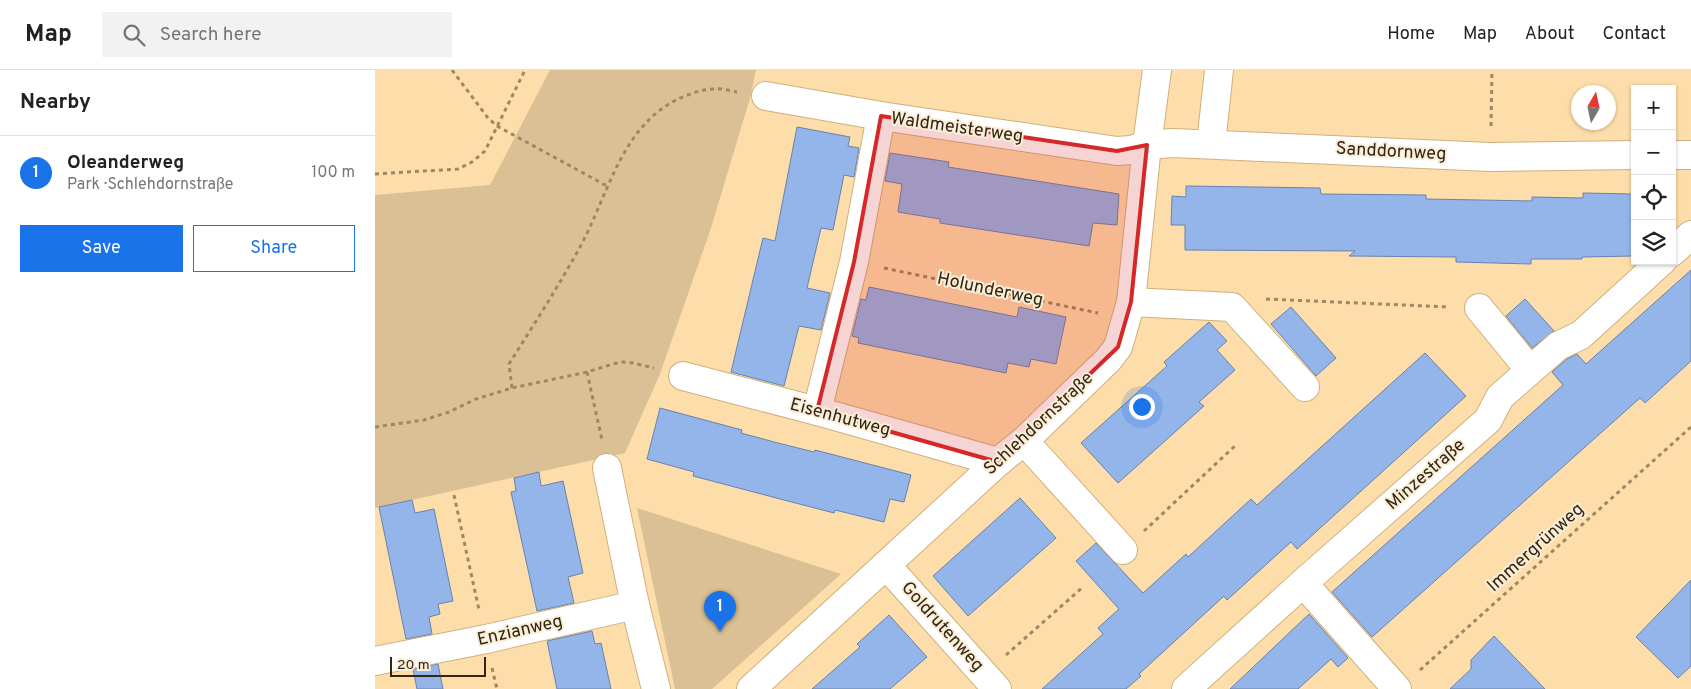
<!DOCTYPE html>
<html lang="en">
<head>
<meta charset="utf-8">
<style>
  :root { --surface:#fff; --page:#f2f2f2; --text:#222; --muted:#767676; --line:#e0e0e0; --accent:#1a73e8 }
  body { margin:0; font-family:Overpass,sans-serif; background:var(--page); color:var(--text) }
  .controls { position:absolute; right:15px; top:15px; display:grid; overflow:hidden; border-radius:0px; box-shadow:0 1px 4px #0004 }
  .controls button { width:45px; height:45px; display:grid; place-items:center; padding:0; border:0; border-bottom:1px solid var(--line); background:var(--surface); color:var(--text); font:25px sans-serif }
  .compass { position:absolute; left:1196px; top:15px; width:45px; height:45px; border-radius:50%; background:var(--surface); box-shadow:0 1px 4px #0004; rotate:9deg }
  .scale { position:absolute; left:15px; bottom:12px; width:96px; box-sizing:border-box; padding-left:5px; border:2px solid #322612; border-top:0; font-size:14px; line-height:18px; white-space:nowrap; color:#322612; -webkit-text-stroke:4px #faeed9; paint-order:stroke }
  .you { position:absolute; left:766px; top:336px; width:18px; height:18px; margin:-12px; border:4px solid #fff; border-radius:50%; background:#1a73e8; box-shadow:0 0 0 8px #1a73e833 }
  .badge { display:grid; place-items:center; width:32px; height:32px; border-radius:50%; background:var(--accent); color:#fff; font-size:16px; font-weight:700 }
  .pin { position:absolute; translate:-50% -41px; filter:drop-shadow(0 1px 2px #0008) }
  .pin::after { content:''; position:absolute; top:26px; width:18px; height:15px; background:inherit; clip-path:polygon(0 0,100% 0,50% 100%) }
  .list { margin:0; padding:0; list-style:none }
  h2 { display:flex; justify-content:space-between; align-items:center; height:65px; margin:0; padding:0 20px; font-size:21px }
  h2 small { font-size:16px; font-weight:400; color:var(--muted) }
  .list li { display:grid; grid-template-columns:32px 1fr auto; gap:15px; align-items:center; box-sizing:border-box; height:75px; padding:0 20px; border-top:1px solid var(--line) }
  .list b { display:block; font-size:19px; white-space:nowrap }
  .list p { margin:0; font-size:16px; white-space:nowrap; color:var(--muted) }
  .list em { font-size:16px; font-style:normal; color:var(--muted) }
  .actions { display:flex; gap:10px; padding:15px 20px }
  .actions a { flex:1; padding:11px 0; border:1px solid var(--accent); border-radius:0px; text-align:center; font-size:18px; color:var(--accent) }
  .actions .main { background:var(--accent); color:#fff }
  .icon { flex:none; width:28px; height:28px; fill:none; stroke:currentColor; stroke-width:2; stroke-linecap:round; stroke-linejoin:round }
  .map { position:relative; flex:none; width:1316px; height:619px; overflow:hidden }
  header { display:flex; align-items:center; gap:30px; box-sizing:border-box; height:70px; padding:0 25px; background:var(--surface); border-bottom:1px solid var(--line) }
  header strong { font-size:24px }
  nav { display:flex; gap:28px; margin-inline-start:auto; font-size:18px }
  .search { width:350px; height:45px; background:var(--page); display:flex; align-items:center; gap:12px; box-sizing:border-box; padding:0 18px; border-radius:0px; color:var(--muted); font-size:19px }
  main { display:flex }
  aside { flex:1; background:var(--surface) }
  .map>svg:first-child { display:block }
  .green { fill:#dac094 }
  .building { fill:#94b5e9; stroke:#6782af }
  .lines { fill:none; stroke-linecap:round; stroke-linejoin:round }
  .minor-casing { stroke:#cfb07d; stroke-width:30 }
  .path { stroke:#9e8863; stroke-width:3; stroke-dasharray:4 4; stroke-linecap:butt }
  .minor { stroke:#fff; stroke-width:28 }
  .marked { fill:#d62828; fill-opacity:0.2; stroke:#d62828; stroke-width:4; stroke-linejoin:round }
  .labels { text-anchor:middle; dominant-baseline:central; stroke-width:4; stroke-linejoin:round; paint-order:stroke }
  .street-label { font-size:18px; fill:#322612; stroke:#faeed9 }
</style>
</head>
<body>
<header>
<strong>Map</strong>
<div class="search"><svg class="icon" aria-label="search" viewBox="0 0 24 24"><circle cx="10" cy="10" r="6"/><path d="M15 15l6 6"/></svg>Search here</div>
<nav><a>Home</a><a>Map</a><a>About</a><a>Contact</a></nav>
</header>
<main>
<aside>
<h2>Nearby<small></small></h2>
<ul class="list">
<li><span class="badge">1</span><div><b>Oleanderweg</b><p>Park · Schlehdornstraße</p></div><em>100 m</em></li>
</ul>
<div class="actions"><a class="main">Save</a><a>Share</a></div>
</aside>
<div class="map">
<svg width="1316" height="619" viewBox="0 0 1316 619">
  <rect width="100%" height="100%" fill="#fddda9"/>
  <g class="green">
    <polygon points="175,0 381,0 375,28 336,158 285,304 250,383 0,438 0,125 115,115"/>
    <polygon points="262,438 466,504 337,619 300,619"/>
  </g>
  <g class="building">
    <polygon points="422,57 475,67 473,76 484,78 479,107 469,105 458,160 446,158 432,218 455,223 446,260 424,256 409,316 356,302 388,168 400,171"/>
    <polygon points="515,83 574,92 573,97 744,124 742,155 718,153 714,176 565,153 565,149 523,142 527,114 510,111"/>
    <polygon points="811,116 945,118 946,124 1051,125 1051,129 1157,131 1157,127 1208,128 1208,123 1258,124 1258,130 1260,129 1260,159 1258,159 1258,186 1207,187 1207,189 1156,189 1156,194 1081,192 1081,187 974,186 980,181 810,180 810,155 796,155 797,126 811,127"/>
    <polygon points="1316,200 1316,291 1270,333 1265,328 997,567 957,522 1188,315 1177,302 1192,289 1202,284 1211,294"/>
    <polygon points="494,217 642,247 644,237 691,247 681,294 656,289 654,297 633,293 631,303 483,273 484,268 477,266 486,229 491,230"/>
    <polygon points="1150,229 1179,261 1157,278 1131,246"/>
    <polygon points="916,237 961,288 941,306 896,254"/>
    <polygon points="834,252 852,271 842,280 860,300 824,332 829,336 743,413 706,373 792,296 789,292"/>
    <polygon points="1050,283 1091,326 922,479 916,472 852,530 849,526 764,604 766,606 751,619 667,619 728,564 723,558 744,539 701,491 721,473 768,523 811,484 813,487 876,429 882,435"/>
    <polygon points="285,338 367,360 366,363 403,373 439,382 440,380 536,405 529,432 515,429 509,452 460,440 459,443 409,430 318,406 319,402 272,389"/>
    <polygon points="164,402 166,416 188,411 208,503 193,507 199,533 162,541 136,422 141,421 139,408"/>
    <polygon points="645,428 681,468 593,546 558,506"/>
    <polygon points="37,430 40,443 59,439 78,531 63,534 65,544 54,547 57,564 31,569 4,437"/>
    <polygon points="1316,510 1316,596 1303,608 1261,567"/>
    <polygon points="934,544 973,588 963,597 956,589 923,619 855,619"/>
    <polygon points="514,545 552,587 515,619 437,619 485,577 482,574"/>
    <polygon points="217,561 220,574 226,573 236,619 182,619 172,571"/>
    <polygon points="1119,566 1170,619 1075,619 1096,599 1096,590"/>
    <polygon points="63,594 68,619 42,619 38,599"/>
  </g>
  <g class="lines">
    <g class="minor-casing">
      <g id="minor">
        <polyline points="391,26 506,46 742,81 756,80 772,75 798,73 1115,87 1260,85"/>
        <polyline points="836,74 844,0"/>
        <polyline points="1297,85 1316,85"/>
        <polyline points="1297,182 1316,165"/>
        <polyline points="756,232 857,237 930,317"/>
        <polyline points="1104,238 1155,300"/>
        <polyline points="308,306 442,341 623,392"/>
        <polyline points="442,341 479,192 506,46"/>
        <polyline points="649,371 748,480"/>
        <polyline points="232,398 260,535 281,619"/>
        <polyline points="511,495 622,619"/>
        <polyline points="928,513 1022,619"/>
        <polyline points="0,591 111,569 260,535"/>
        <polyline points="376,619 623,392 649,371 733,290 743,277 756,232 772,75 782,0"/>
        <polyline points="811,619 928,513 1113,350 1125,327 1183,276 1206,265 1287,191"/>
      </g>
    </g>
    <g class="path">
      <polyline points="77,0 113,48 122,56 232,116"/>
      <polyline points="1116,56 1117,0"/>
      <polyline points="0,104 83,99 97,92 110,81 150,0"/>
      <polyline points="509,198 723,243"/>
      <polyline points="891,229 1074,237"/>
      <polyline points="212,302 227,370"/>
      <path d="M137,318L134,294C158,256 183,217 205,177C234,124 247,51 310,26C320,22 329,19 340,19C347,18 355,21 362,22"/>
      <polyline points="0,357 49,350 74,342 101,329 137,318 212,302 238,294 247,292 258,293 279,298"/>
      <polyline points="79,425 104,540"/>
      <polyline points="769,461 862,374"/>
      <polyline points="631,585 708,517"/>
      <polyline points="117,598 122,619"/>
      <polyline points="1045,600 1316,357"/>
    </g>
    <use href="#minor" class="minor"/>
  </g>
  <path class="marked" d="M506,46L742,81L772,75L756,232L743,277L623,392L442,341L479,192Z"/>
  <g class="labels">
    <g class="street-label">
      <text transform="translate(582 58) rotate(8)">Waldmeisterweg</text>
      <text transform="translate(1016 82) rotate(3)">Sanddornweg</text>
      <text transform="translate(615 220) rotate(12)">Holunderweg</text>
      <text transform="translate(465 348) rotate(15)">Eisenhutweg</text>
      <text transform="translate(664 354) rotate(-43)">Schlehdornstraße</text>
      <text transform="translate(1051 405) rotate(-41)">Minzestraße</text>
      <text transform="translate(1161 478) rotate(-42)">Immergrünweg</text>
      <text transform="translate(567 557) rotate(48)">Goldrutenweg</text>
      <text transform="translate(145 561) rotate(-13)">Enzianweg</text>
    </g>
  </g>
</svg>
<div class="controls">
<button>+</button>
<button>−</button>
<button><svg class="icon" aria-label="locate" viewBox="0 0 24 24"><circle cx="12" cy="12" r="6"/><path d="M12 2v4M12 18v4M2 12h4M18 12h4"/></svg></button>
<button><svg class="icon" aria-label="layers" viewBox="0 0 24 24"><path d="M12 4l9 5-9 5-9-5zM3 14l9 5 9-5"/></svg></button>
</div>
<svg class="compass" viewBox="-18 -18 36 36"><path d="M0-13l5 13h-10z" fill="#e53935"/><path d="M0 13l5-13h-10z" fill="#767676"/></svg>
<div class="scale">20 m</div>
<div class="you"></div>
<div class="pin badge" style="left:345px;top:562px">1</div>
</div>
</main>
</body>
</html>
